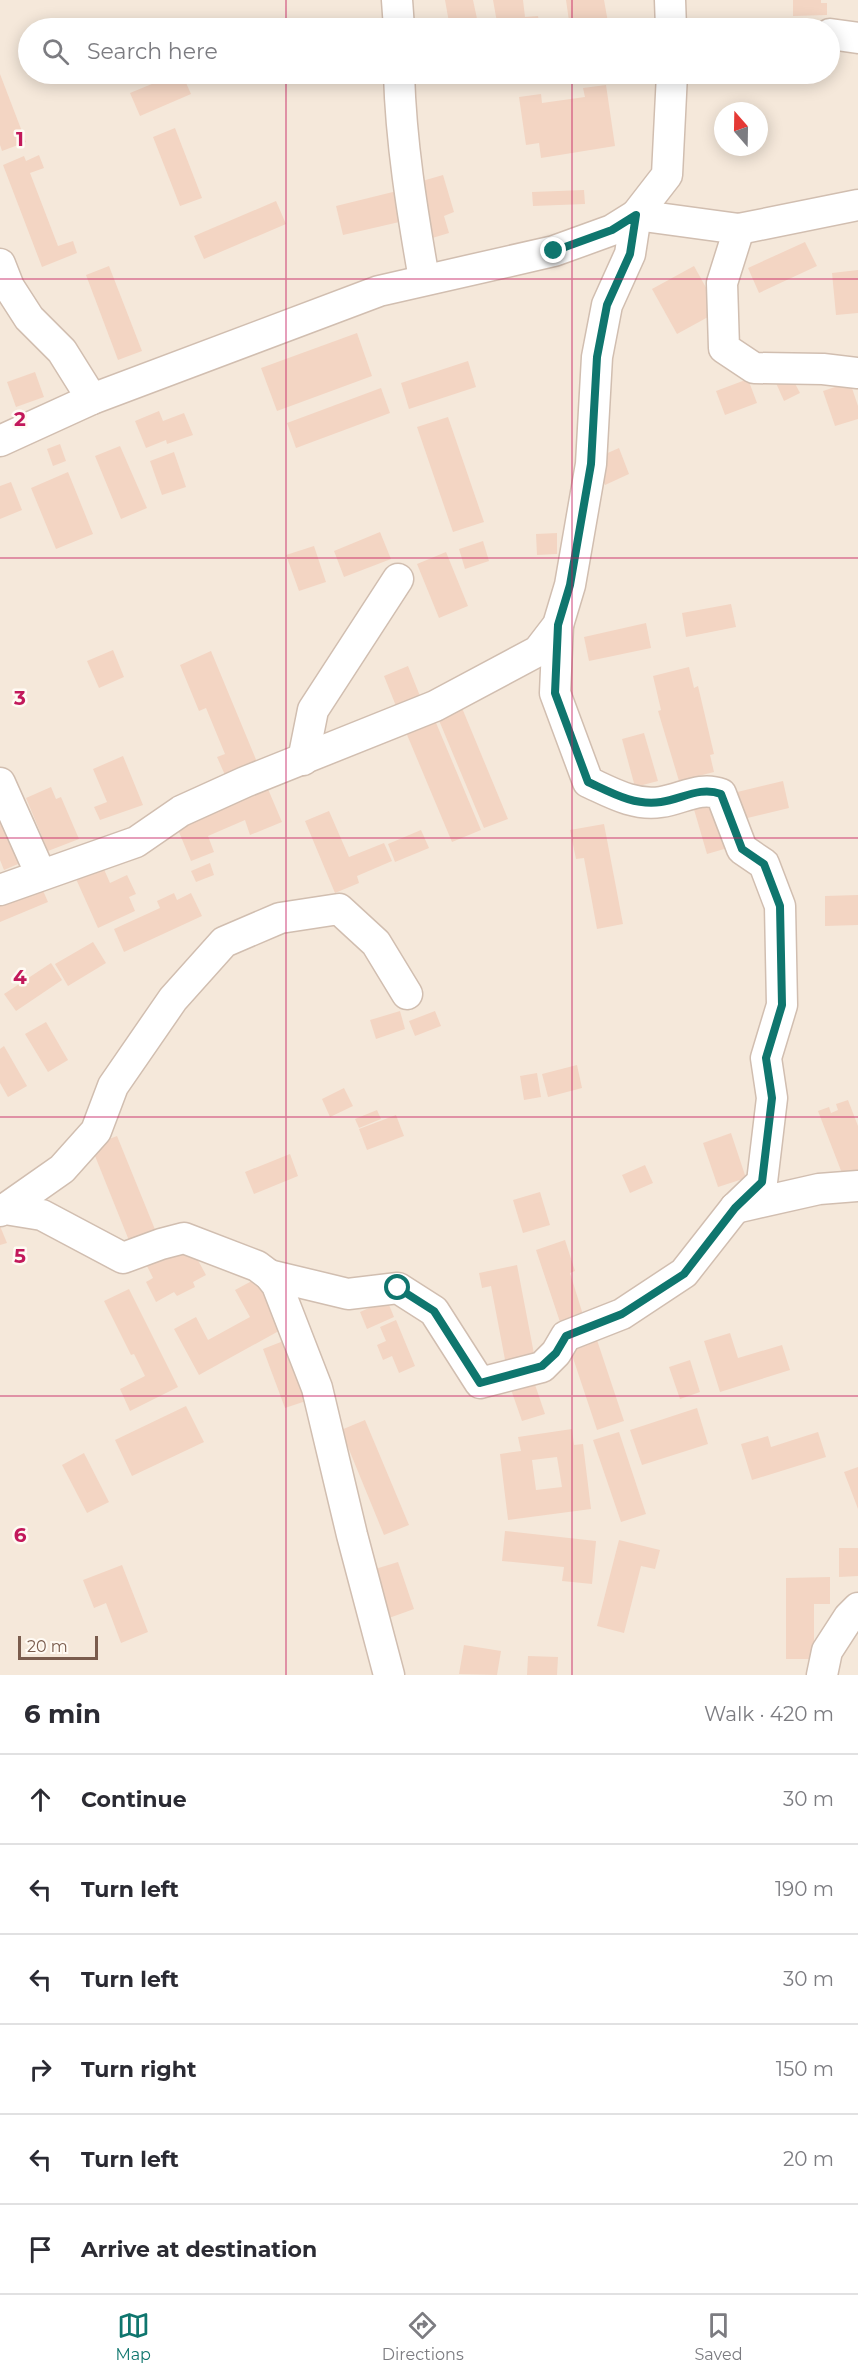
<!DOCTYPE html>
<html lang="en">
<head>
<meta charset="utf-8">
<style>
  :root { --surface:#fff; --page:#f2f2f3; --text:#2b2b33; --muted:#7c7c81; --line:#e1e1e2; --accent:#0f766e }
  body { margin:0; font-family:Montserrat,sans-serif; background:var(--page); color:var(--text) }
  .compass { position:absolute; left:714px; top:102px; width:54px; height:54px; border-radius:50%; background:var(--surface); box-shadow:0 3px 15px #0003; rotate:340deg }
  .scale { position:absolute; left:18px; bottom:15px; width:80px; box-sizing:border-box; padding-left:6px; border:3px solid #7a5c4d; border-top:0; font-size:16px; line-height:21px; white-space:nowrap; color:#7a5c4d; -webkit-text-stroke:4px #fffaf3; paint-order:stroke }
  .stop { position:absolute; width:18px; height:18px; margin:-14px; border:4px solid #0f766e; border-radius:50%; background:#fff }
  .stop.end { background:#0f766e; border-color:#fff; box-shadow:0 2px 6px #0008 }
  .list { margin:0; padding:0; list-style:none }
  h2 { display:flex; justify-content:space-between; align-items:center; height:78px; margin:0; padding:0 24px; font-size:26px }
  h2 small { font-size:20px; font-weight:400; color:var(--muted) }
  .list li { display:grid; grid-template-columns:39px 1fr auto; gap:18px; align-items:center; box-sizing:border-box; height:90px; padding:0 24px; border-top:2px solid var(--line) }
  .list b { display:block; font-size:22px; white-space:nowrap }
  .list em { font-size:20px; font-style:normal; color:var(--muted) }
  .icon { flex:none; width:33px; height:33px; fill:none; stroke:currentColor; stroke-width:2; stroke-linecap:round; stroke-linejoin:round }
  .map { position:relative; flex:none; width:858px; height:1675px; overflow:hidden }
  .search { position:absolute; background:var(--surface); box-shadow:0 3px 15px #0003; left:18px; right:18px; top:18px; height:66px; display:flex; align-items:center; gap:15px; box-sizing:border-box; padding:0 21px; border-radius:33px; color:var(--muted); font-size:22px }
  .sheet { height:618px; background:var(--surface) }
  nav { display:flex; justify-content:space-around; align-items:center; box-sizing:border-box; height:84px; border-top:2px solid var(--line); background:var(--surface); font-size:16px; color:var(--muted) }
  nav a { display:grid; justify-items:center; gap:3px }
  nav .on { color:var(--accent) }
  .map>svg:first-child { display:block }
  .residential { fill:#f5e8da; fill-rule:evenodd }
  .building { fill:#f3d5c3; fill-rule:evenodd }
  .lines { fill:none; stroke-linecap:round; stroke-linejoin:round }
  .minor-casing { stroke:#d1beb0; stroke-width:33 }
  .minor { stroke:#fff; stroke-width:30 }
  .route { stroke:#0f766e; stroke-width:8 }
  .grid { fill:none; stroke:#c2185b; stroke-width:1.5; stroke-opacity:0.55 }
  .grid-label { font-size:20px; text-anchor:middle; font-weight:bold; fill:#c2185b; stroke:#fffaf3; stroke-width:5; stroke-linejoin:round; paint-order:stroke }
</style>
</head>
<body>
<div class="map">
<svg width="858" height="1675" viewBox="0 0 858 1675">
  <rect width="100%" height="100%" fill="#fdf6ec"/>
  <path class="residential" d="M0,0H858V1675H0ZM28,28H830V74H28ZM723,111H759V147H723Z"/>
  <g class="building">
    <polygon points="445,0 473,0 479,28 450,28"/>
    <polygon points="493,0 523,0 525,17 538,16 540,28 498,28"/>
    <polygon points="566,0 604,0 609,28 570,28"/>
    <polygon points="793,0 821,0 821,3 827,3 827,15 793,16"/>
    <polygon points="0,74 26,142 2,151 0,145"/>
    <polygon points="176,74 182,74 191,94 140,116 130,93"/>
    <polygon points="459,74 487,74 488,79 461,84"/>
    <polygon points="505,74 532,74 532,75 506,79"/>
    <polygon points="606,85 615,146 541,158 539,143 526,145 519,97 541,94 542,103 585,97 583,88"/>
    <polygon points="175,128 202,198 180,206 153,137"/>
    <polygon points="39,155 44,168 30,173 58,246 73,241 77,253 42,267 3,165 24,156 26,161"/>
    <polygon points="443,175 454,212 444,216 449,233 429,239 412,184"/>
    <polygon points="401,190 408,220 343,235 336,206"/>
    <polygon points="584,190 585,204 533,206 532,192"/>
    <polygon points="276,201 286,224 204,259 194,236"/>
    <polygon points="805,242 817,266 759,293 748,268"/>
    <polygon points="109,266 142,351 118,360 86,275"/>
    <polygon points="694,266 719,311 677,334 652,289"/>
    <polygon points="858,270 858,313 836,315 832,273"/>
    <polygon points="357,333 372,376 277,411 261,368"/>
    <polygon points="468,361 476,387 409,409 401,383"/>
    <polygon points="35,372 44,397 16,407 7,382"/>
    <polygon points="791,376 800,393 784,401 776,383"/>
    <polygon points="748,379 757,403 725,415 716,391"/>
    <polygon points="850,382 858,406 858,419 835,426 823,391"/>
    <polygon points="381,388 390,413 296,448 287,423"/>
    <polygon points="159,411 163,421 184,413 193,435 167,444 166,440 146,448 135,421"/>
    <polygon points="448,417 484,522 453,532 417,427"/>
    <polygon points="60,444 66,461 53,466 47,449"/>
    <polygon points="120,446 147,508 121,519 95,456"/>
    <polygon points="619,448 629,474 605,485 594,459"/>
    <polygon points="174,452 186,487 162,495 150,461"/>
    <polygon points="68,472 93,534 56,549 31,488"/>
    <polygon points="11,482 22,510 0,519 0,486"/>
    <polygon points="380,532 391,559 344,577 334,551"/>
    <polygon points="557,533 557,554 537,555 536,534"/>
    <polygon points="483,541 489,561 465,569 459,549"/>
    <polygon points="314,546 326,582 299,591 286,555"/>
    <polygon points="446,552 468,606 439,618 417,564"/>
    <polygon points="731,604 736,627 686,637 682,613"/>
    <polygon points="646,623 651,648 589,661 584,637"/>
    <polygon points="113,650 124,677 99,688 87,661"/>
    <polygon points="211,651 257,762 225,775 217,757 225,754 206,708 199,711 180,665"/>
    <polygon points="408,666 420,696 396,706 384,676"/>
    <polygon points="689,667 694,688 698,686 714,754 710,755 714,772 679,781 658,711 661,710 653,676"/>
    <polygon points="462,708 508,819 484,828 438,718"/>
    <polygon points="434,718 481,830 452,842 405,730"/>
    <polygon points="644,733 658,781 635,787 622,739"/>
    <polygon points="123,756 143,805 100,820 94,807 107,802 93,769"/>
    <polygon points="783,781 789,808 735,821 729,794"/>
    <polygon points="265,782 282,822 250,835 245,820 208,836 214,852 191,861 174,820"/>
    <polygon points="51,787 56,799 61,797 79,839 48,851 26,798"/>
    <polygon points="0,799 30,859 4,870 0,860"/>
    <polygon points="717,799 731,847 707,854 693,806"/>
    <polygon points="329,811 349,857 384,843 392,861 357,876 359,883 335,893 305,821"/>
    <polygon points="604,824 623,924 597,929 584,858 576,859 570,830"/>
    <polygon points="421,830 429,848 395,862 388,844"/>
    <polygon points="99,858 110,883 127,875 136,894 129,897 135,911 98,928 72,870"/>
    <polygon points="210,863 214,875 196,882 191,871"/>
    <polygon points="38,879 48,902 0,922 0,895"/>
    <polygon points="174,893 177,900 191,893 202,916 124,952 114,929 160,908 157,901"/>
    <polygon points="858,895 858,925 825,926 825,896"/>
    <polygon points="93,942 106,963 68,986 55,964"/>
    <polygon points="51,963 62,980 16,1011 4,994"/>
    <polygon points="400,1011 405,1029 376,1039 370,1020"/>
    <polygon points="435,1011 441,1026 415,1036 409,1021"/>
    <polygon points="46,1022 68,1060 48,1072 25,1034"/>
    <polygon points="4,1046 27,1086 8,1097 0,1083 0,1049"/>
    <polygon points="577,1065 582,1088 548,1097 542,1074"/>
    <polygon points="537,1073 541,1097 524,1100 520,1076"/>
    <polygon points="344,1088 353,1106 330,1117 322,1099"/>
    <polygon points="848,1100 858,1126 858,1176 845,1181 818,1111 829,1107 831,1113 838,1110 836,1104"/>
    <polygon points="377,1110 381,1119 359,1128 355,1119"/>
    <polygon points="396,1115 404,1136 367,1150 359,1129"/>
    <polygon points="731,1133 746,1178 718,1187 703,1143"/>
    <polygon points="117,1136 156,1232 130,1243 91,1146"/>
    <polygon points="290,1154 298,1176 254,1194 245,1172"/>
    <polygon points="645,1165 653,1183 630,1193 622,1175"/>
    <polygon points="540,1192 550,1225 523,1233 513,1200"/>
    <polygon points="0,1226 7,1243 0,1245"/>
    <polygon points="565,1240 575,1271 570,1273 584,1318 561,1325 536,1250"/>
    <polygon points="189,1244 206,1275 193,1282 195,1287 177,1296 174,1292 156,1302 146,1282 153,1278 147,1266"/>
    <polygon points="517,1265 535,1359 506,1365 491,1286 482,1288 479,1273"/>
    <polygon points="259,1277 286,1327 199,1375 174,1329 196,1317 208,1340 250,1317 235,1290"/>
    <polygon points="129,1289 178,1387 130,1411 120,1389 145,1376 134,1354 131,1355 104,1301"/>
    <polygon points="387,1300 394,1317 367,1329 360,1312"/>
    <polygon points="396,1320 415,1366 399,1373 392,1356 383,1360 377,1345 386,1341 380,1327"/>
    <polygon points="730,1333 738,1358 782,1345 790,1370 720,1392 704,1341"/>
    <polygon points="595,1334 624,1421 597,1430 568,1343"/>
    <polygon points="286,1340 309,1400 285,1408 263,1349"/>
    <polygon points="690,1360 700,1392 680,1399 669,1367"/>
    <polygon points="531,1373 545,1414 522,1421 508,1381"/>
    <polygon points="186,1406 204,1442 132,1476 115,1440"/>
    <polygon points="697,1408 708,1444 642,1465 630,1430"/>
    <polygon points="365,1420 409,1525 384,1535 341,1430"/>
    <path d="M572,1429L574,1445L583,1444L591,1509L508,1520L500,1454L521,1451L518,1437ZM557,1457L562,1487L536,1490L532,1460Z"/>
    <polygon points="619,1432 646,1514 621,1522 593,1440"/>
    <polygon points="818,1432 826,1457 752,1480 741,1444 768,1436 771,1447"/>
    <polygon points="84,1453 109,1502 87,1513 62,1465"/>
    <polygon points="858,1467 858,1509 844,1472"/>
    <polygon points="505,1531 596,1541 592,1584 562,1581 564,1567 502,1561"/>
    <polygon points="619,1540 660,1550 655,1569 641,1566 624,1633 597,1626"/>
    <polygon points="839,1548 858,1548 858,1576 839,1577"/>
    <polygon points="398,1562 414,1609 389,1618 372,1570"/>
    <polygon points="122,1565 148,1632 121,1643 106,1603 94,1608 83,1580"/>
    <polygon points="830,1577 830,1604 814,1604 814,1659 786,1659 786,1578"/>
    <polygon points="464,1645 501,1651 497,1675 459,1674"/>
    <polygon points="528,1656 558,1657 557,1675 527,1675"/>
  </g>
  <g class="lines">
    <g class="minor-casing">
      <g id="minor">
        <polyline points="397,0 399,28"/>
        <polyline points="670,0 671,28"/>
        <polyline points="830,34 858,38"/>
        <path d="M399,74C401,143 412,210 424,279"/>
        <polyline points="739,229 722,283 724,348 754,368 823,369 858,373"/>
        <polyline points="0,264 9,287 29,318 62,351 92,399"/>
        <polyline points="0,441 92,399 379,291 554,251 612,230 636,215 739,229 858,205"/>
        <polyline points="303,760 313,710 398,579"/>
        <polyline points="0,783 41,875"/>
        <polyline points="0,890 136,842 181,811 245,782 435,706 538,651 558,625 570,585 591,464 597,357 607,305 630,254 636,215 667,175 672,74"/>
        <polyline points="735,1208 819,1189 858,1186"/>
        <polyline points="5,1209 62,1169 96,1131 113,1086 173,999 224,942 280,918 339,909 376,943 407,994"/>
        <polyline points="0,1211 5,1209 42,1215 123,1258 161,1244 184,1238 257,1266 269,1275 277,1285 317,1388 352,1535 389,1675"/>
        <path d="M269,1275L348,1294L398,1288L434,1311L480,1383L542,1367L556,1353L566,1336L622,1314L684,1273L735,1208L762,1182L772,1098L766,1058L782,1005L780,906L764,864L742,849L721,794C700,786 682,799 661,802C634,806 612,793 588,782L555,693L558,625"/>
        <polyline points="822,1675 827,1651 849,1617 858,1608"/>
      </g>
    </g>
    <use href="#minor" class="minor"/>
  </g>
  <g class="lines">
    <path class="route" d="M398,1288L434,1311L480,1383L542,1366L556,1353L566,1336L622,1314L684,1274L735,1208L762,1182L772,1098L766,1058L782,1005L780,906L764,864L742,849L721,794C700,786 682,799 661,802C634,806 612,793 588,782L555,693L558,625L570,585L591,464L597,357L607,305L630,254L636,215L612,230L554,251"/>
  </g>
  <path class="grid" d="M286,0V28M572,0V28M286,74V1675M572,74V1675M0,279H858M0,558H858M0,838H858M0,1117H858M0,1396H858"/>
  <g class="grid-label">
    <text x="20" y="146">1</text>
    <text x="20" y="426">2</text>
    <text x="20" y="705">3</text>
    <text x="20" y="984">4</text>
    <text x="20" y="1263">5</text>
    <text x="20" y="1542">6</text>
  </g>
</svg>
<svg class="compass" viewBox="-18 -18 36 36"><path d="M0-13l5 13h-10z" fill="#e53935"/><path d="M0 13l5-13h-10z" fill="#7c7c81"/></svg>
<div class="scale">20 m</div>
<div class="stop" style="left:398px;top:1288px"></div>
<div class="stop end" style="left:554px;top:251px"></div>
<div class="search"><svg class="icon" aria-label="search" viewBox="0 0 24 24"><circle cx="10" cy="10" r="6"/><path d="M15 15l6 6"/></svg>Search here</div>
</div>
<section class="sheet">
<h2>6 min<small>Walk · 420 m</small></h2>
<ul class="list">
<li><svg class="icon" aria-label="ahead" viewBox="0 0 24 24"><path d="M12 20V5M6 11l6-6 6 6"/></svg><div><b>Continue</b></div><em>30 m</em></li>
<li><svg class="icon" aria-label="left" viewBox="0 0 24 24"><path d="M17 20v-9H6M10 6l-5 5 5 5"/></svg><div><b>Turn left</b></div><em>190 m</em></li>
<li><svg class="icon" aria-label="left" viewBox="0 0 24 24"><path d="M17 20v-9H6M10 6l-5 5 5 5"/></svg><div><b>Turn left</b></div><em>30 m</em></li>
<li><svg class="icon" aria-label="right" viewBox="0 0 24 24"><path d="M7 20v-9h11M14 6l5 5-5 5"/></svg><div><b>Turn right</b></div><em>150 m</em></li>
<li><svg class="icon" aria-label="left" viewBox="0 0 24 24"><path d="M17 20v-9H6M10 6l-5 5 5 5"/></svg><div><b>Turn left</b></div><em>20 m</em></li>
<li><svg class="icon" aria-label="arrive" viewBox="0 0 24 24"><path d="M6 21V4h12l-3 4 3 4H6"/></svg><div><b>Arrive at destination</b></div></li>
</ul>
</section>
<nav>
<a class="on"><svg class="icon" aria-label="map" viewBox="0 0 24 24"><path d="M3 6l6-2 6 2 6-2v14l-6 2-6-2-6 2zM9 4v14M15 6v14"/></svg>Map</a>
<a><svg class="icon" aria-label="directions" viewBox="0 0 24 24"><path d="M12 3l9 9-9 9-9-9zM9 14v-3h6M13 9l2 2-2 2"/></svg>Directions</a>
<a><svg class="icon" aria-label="saved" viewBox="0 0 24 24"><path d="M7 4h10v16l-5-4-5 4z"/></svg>Saved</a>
</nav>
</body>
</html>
